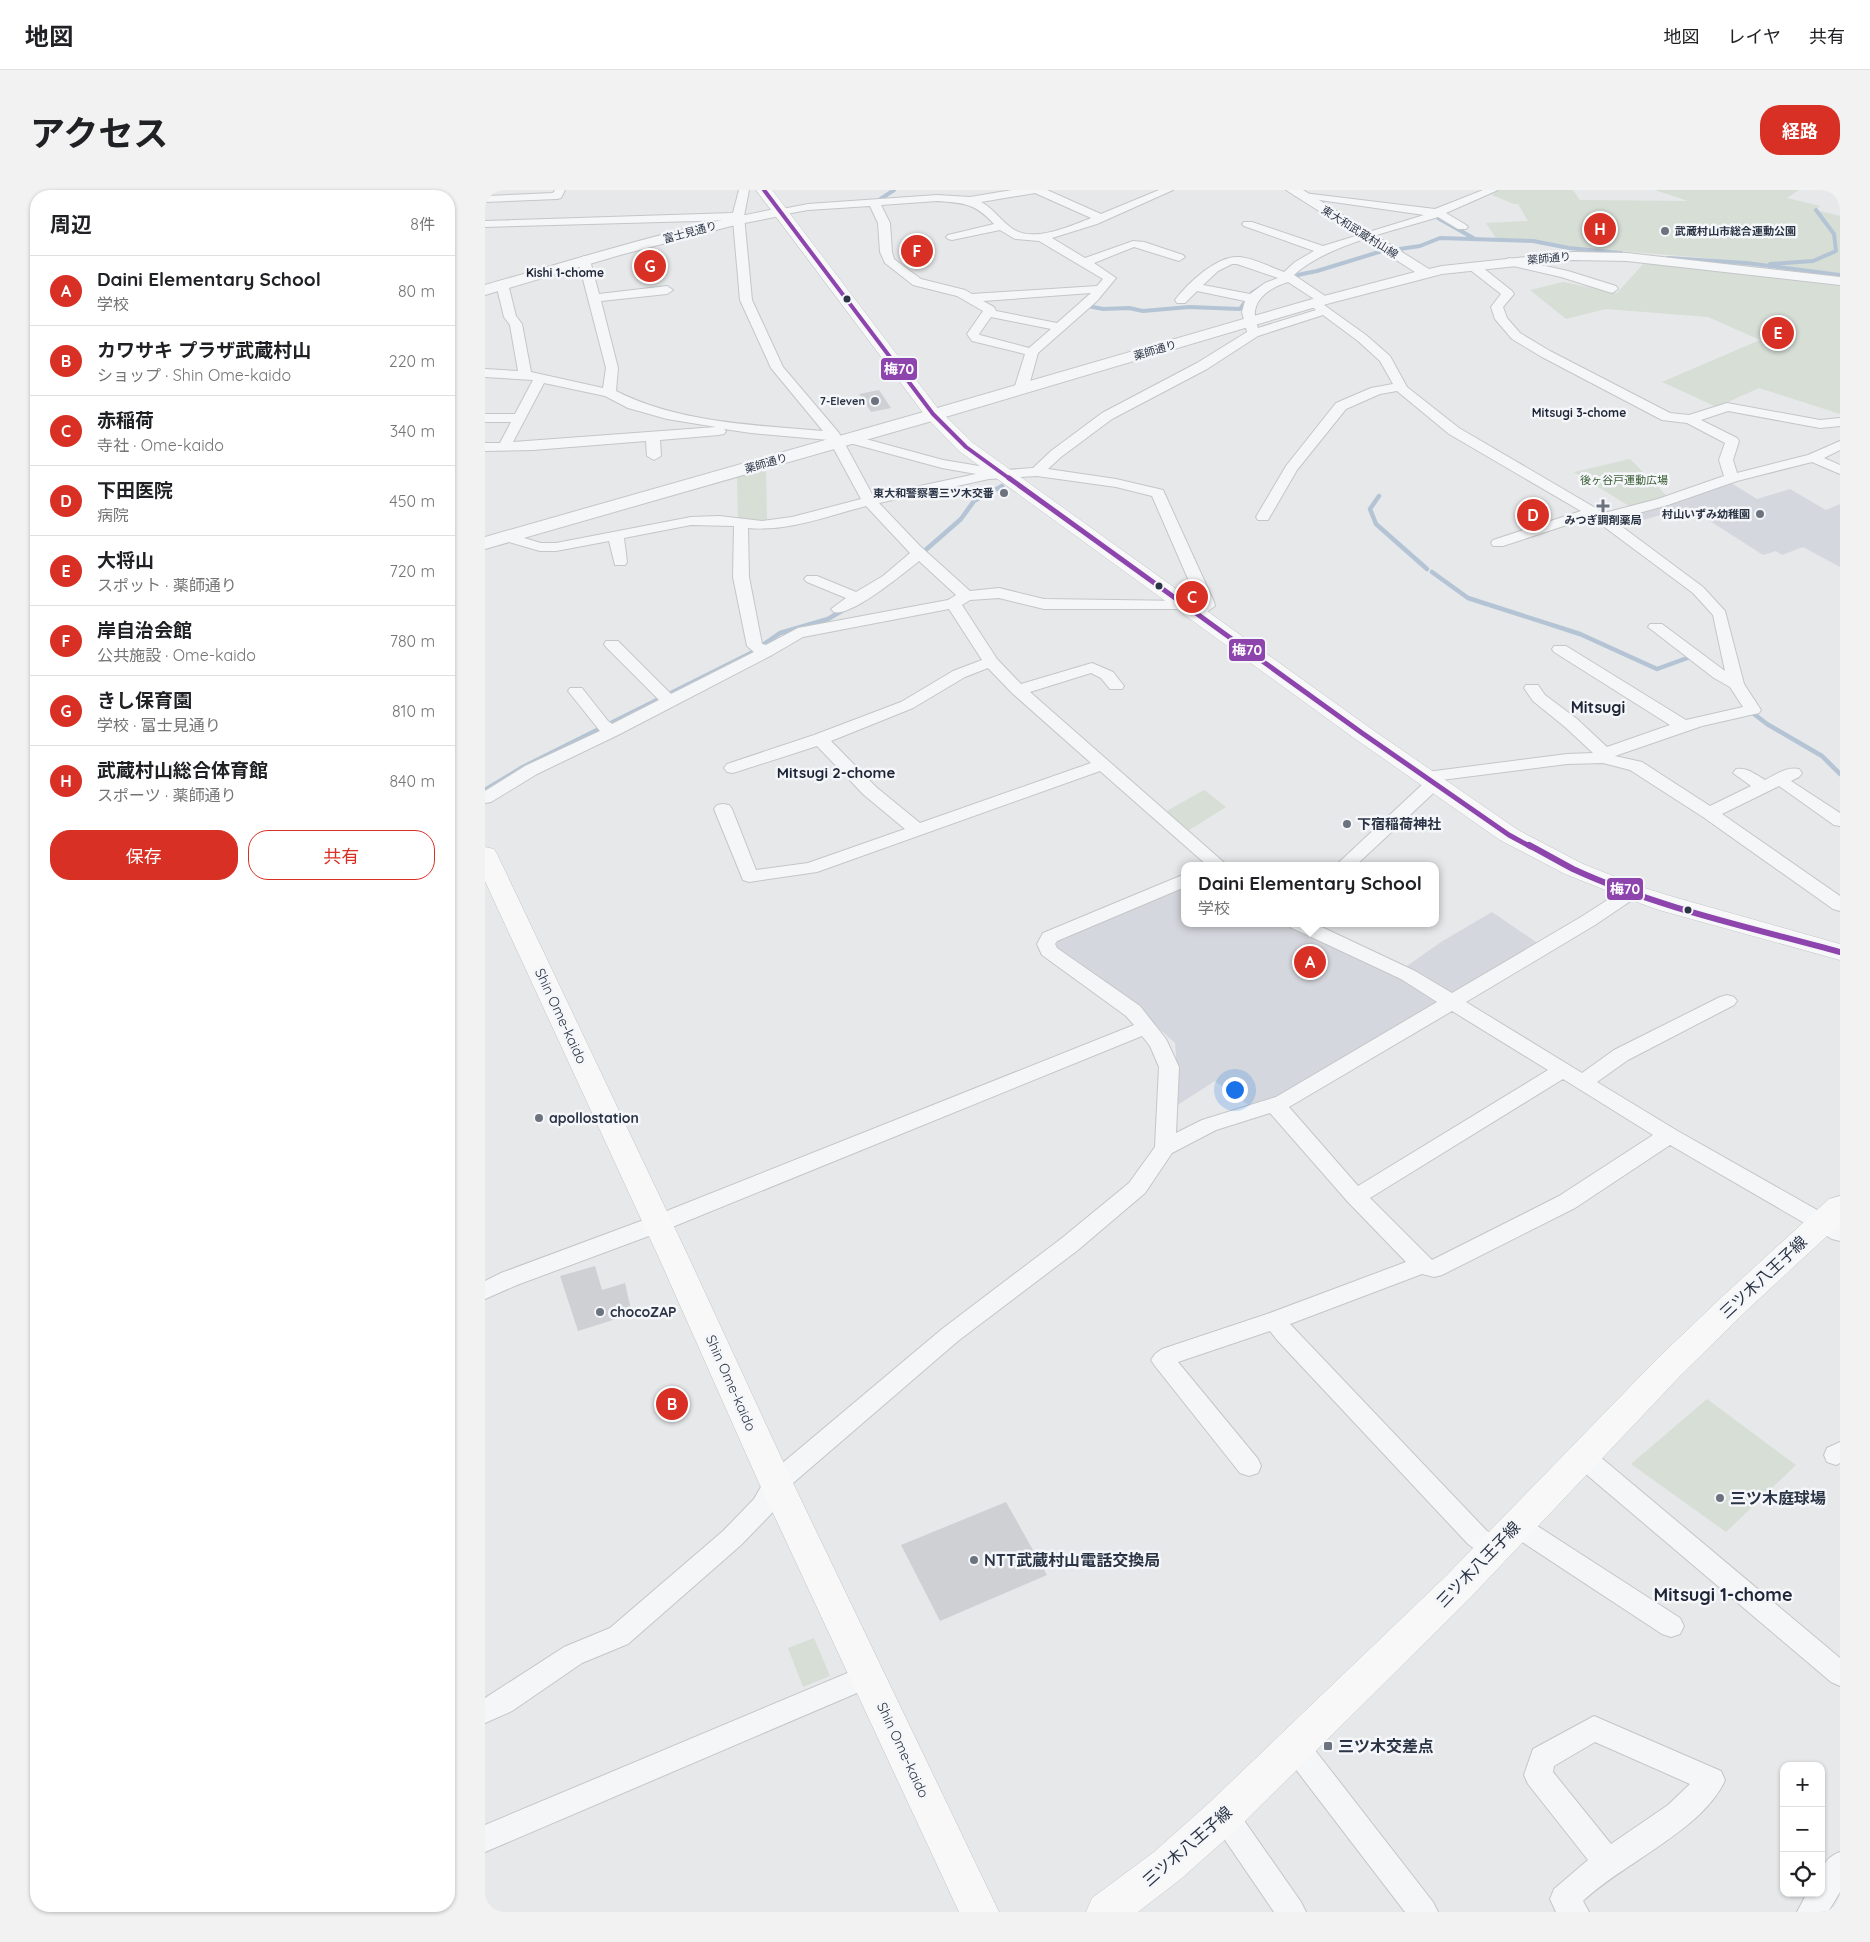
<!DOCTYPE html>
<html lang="ja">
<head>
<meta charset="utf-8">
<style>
  :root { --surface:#fff; --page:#f2f2f2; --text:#202124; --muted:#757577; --line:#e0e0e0; --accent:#d93025 }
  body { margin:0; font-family:Quicksand,"Noto Sans JP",sans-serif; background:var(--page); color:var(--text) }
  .controls { position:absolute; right:15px; bottom:15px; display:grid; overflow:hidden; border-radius:10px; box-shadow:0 1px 4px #0004 }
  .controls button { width:45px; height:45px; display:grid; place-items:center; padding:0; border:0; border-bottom:1px solid var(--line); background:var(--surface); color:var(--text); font:25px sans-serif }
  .you { position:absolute; left:749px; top:899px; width:18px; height:18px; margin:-12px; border:4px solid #fff; border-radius:50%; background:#1a73e8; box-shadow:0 0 0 8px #1a73e833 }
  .badge { display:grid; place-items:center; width:32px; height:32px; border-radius:50%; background:var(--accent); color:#fff; font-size:16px; font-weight:700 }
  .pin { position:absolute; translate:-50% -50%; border:2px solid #fff; box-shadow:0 1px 5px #0006 }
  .popup { position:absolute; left:696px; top:672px; width:258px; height:65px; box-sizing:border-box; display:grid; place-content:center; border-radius:10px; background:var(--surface); filter:drop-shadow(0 1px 4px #0005); font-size:16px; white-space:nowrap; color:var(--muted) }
  .popup b { font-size:19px; color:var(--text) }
  .popup::after { content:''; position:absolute; left:50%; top:100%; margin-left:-10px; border:10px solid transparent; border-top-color:var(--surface) }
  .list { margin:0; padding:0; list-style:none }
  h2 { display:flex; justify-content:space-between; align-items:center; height:65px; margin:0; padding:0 20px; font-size:21px }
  h2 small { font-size:16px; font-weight:400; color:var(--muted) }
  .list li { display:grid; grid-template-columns:32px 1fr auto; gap:15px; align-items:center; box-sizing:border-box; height:70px; padding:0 20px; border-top:1px solid var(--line) }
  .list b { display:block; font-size:19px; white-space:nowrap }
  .list p { margin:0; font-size:16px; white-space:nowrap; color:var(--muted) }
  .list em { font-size:16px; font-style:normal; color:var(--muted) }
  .actions { display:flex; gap:10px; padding:15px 20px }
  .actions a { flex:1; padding:11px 0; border:1px solid var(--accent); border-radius:20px; text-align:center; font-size:18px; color:var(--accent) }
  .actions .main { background:var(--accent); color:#fff }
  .icon { flex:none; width:28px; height:28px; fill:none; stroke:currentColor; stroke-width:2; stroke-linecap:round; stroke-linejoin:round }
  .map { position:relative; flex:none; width:1355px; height:1722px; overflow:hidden; border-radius:20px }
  header { display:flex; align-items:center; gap:30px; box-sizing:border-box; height:70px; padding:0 25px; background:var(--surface); border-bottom:1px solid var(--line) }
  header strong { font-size:24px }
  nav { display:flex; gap:28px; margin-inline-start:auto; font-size:18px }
  .intro { display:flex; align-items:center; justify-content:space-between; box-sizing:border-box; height:120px; padding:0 30px }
  h1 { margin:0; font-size:35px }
  .button { padding:12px 22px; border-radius:20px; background:var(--accent); color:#fff; font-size:18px; font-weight:700 }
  main { display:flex; gap:30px; padding:0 30px }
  aside { flex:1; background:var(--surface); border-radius:20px; box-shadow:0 1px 4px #0004 }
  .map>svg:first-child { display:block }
  .built { fill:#d4d7dd }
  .green { fill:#d6ded6 }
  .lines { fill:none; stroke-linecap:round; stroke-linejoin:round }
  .stream-far1 { stroke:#b4c4d5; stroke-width:4 }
  .stream { stroke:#b4c4d5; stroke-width:4.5 }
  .building { fill:#ced0d3 }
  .minor-casing { stroke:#c4c6c8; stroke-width:2 }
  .tertiary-casing { stroke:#c4c6c8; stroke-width:2 }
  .secondary-casing { stroke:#c4c6c8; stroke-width:1 }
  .primary-casing { stroke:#c2c5c8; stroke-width:1 }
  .minor { fill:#f5f6f7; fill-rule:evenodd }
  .tertiary { fill:#f5f6f7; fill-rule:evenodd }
  .secondary { fill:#f8f8f8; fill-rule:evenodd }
  .primary { fill:#f8f8f8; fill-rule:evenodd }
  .bus-1-far2-casing { stroke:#f4f6f9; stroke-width:6 }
  .bus-1-far1-casing { stroke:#f4f6f9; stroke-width:8 }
  .bus-1-casing { stroke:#f4f6f9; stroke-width:10 }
  .bus-1-far2 { stroke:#8e44ad; stroke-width:4 }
  .bus-1-far1 { stroke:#8e44ad; stroke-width:5 }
  .bus-1 { stroke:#8e44ad; stroke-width:6 }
  .poi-dot { fill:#6c737f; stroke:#f4f6f9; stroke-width:2 }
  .bus-dot { fill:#2b3445; stroke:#f4f6f9; stroke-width:2 }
  .labels { text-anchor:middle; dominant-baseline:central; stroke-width:5; stroke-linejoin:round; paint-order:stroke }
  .far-poi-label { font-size:11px; font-weight:bold; fill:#2b3445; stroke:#f4f6f9; text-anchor:end }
  .far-street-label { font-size:11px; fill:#2b3445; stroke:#f4f6f9 }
  .far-park-label { font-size:11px; fill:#3f6138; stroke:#f4f6f9 }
  .far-neighbourhood-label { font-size:12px; font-weight:bold; fill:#1d2536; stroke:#f4f6f9 }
  .poi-label { font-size:14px; font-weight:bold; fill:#2b3445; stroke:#f4f6f9; text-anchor:start }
  .street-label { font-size:14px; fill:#2b3445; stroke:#f4f6f9 }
  .neighbourhood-label { font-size:15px; font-weight:bold; fill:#1d2536; stroke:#f4f6f9 }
  .quarter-label { font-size:16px; font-weight:bold; fill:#1d2536; stroke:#f4f6f9 }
  .near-street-label { font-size:16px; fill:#2b3445; stroke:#f4f6f9 }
  .near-poi-label { font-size:16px; font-weight:bold; fill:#2b3445; stroke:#f4f6f9; text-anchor:start }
  .near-neighbourhood-label { font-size:18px; font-weight:bold; fill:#1d2536; stroke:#f4f6f9 }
  .line-badge { stroke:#f4f6f9; stroke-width:2 }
  .badge-label { font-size:14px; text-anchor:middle; font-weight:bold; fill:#fff }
</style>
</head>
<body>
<header>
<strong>地図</strong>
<nav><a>地図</a><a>レイヤ</a><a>共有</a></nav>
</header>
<div class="intro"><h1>アクセス</h1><a class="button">経路</a></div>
<main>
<aside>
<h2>周辺<small>8件</small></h2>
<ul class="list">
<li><span class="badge">A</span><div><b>Daini Elementary School</b><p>学校</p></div><em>80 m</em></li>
<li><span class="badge">B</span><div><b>カワサキ プラザ武蔵村山</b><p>ショップ · Shin Ome-kaido</p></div><em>220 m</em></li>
<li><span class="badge">C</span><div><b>赤稲荷</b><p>寺社 · Ome-kaido</p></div><em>340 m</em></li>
<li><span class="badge">D</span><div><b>下田医院</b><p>病院</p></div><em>450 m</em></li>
<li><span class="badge">E</span><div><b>大将山</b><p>スポット · 薬師通り</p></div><em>720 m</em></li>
<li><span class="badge">F</span><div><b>岸自治会館</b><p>公共施設 · Ome-kaido</p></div><em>780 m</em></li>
<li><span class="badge">G</span><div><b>きし保育園</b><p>学校 · 富士見通り</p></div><em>810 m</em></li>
<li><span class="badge">H</span><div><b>武蔵村山総合体育館</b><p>スポーツ · 薬師通り</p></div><em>840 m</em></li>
</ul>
<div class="actions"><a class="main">保存</a><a>共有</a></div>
</aside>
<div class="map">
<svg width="1355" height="1722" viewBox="0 0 1355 1722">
  <rect width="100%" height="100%" fill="#e6e8ea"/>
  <g class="built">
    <polygon points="1243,291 1272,309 1305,299 1341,320 1355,314 1355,377 1318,357 1297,365 1291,361 1278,365 1203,317 1141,335 1130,328"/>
    <polygon points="700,696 700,733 802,733 911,784 955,812 790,909 765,916 730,891 688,918 691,865 690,853 659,825 571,757 572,751"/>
    <polygon points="1007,722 1054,754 971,803 961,802 919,778 956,752"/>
  </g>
  <g class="green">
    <polygon points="1013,0 1088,0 1095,10 1203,11 1170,0 1314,0 1302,8 1335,16 1331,20 1355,26 1355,83 1301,78 1264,72 1263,76 1243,74 1243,70 1088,57 1049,50 1011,48 1001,33 1043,31 1033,14 1029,14 1007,5"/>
    <polygon points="1159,73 1355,96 1355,224 1274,198 1232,217 1177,192 1275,150 1223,127 1121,119 1081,129 1045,100 1078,92 1132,103"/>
    <polygon points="1145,269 1184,308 1149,319 1089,282"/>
    <polygon points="281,277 282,332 253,331 252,286"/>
    <polygon points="719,600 741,617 701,642 680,622"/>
    <polygon points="1222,1209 1311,1275 1241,1342 1146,1274"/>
    <polygon points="329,1448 345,1486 318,1497 303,1458"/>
  </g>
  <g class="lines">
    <g class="stream-far1">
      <polyline points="394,10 409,0"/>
      <polyline points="953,28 990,49"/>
      <polyline points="1183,68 1261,73 1355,85"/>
      <polyline points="1285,74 1328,71 1351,61 1349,44 1331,20"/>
      <polyline points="803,87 832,81 894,62 935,56 955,48 1048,51 1084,58 1136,63"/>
      <polyline points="603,116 618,119 644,118 658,121 704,117 755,119 767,103 780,95"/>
    </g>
    <g class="stream">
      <polyline points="894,306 885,319 891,334 942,379"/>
      <polyline points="436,364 476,329 489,311 517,296"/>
      <polyline points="947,382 983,408 1095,444 1172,479 1205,467"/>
      <polyline points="1269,524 1282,534 1337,566 1355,584"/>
      <polyline points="0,600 38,577 266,463 295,443 343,429 360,419"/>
    </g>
  </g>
  <g class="building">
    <polygon points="394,200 406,218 386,222 374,204"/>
    <polygon points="110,1076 117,1100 140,1093 147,1124 93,1141 75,1086"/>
    <polygon points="521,1312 562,1385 455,1431 416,1355"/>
  </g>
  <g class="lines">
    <g class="minor-casing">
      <g id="minor">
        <polygon points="70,0 80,0 76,8 72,9 0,12 1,6 68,3"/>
        <path d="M254,0H264L259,26L267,110L298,177L354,243L388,306L491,284L457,278L361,252L359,249L361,246L366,245L458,270L506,278L508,281L548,278L566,261L617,223L712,173L762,142L757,122L760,111L712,101L700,113H692L690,110C702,94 732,65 754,67C768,68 785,77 799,82L810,72L829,61L759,36L757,34L759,32H767L838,56L939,25L814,7L810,6L808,4L810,2L950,19L998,0H1013L961,23L981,35L983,37L981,39H973L953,27C909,41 841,55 809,85L843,108L845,111L839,115L881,145L905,166L922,197L974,238L1119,323L1173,309L1239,286L1234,270L1240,253L1202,233L1177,230L1057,167L1027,149L1010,129L1006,117L1016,104L984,79L982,76L984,73H992L1027,101L1029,104L1018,117L1022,128L1035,143L1065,161L1185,223L1204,225L1242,213L1335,230L1355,228V236L1335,238L1243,221L1216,230L1252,248L1254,251L1248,270L1252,283L1323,265L1355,251V260L1339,268L1355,275V284L1327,272L1252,291L1183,315L1128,330L1218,397L1240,421L1259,494L1276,520L1274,523L1217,536L1130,566L1157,572L1225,616L1266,596L1248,583L1251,579C1262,577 1270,584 1280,590C1290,585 1302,576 1314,579L1317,583L1314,587L1306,591L1355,623V636L1349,635L1294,596L1237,624L1355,706V721L1348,719L1218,627L1145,580L1118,573L1082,574L956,590L958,593L955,597L870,676H850L940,592L934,591L931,587L934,583L1082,564L1108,563L1080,537L1048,511L1039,498L1041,495H1053L1060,505L1092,529L1122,557L1185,535L1069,462L1067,459L1069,456H1081L1201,530L1258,517L1245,497L1229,488L1163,437L1165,434H1177L1240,481L1228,425L1208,403L1106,327L1018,356H1008L1006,353L1008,350L1096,321L964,244L912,201L895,204L861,219L812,280L783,330H773L771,327L801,276L851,213L886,198L908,194L895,171L873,151L838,125L773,146L722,179L627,229L576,267L563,279L631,289L678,300L729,412L730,416L716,426L711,428L706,426L703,423L706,419H559L514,408L485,410L477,415L512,469L536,494L607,473L628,482L639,496L637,499H625L616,488L606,483L545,502L743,676H723L615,581L332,682L264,692L258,690L229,619L232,615L238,614L244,615L247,619L271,680L323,673L420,639L379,605L332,556L248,583L242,582L239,578L242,574L329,545L416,512L468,481L497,470L464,419L318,447L287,465L133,545L52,584L6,612L0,613V601L40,576L115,541L83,501L85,498H97L123,531L127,534L174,510L121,457L119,454L121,451H133L186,504L269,462L262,456L248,387L249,336L206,335L139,348L142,372L140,375H130L124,351L71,361H55L17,350L15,347L17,344L22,343L56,353H71L206,327L234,326L277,331L307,327L376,309L344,250L266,243L239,239L241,241L239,244L234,245L175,250L176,266L169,270L162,266L161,251L48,260L0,261V253H15L26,232H0V224H30L48,190L0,187V179L33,181L25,135L19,127L11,94L13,91H21L23,94L31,126L37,134L46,182L118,198L121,178L93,70L99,66L105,70L114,104L182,96L188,100L182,104L116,111L133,178L131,201C194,233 269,235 338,241L286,178L255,110L248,30L0,37V31L248,23ZM747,74H752L793,88L780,93L765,104L718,95L733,81ZM803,92L829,109L823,113L831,120L773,138C762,113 781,99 803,92ZM59,193L120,206L143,218L182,229L231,237L28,252ZM552,286L631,297L667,306L714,414L707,419L709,416L706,413L701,411L559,409L514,398L485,401L435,356L394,313L504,289ZM381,316L425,363L398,386L371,402L332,386H322L319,389L322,392L361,408L346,419L349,422C366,427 419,383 434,371L471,405L463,410L313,438L281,455L277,454L264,387L263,338C302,342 343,326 381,316ZM503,478L527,503L606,573L435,633L391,597L346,551L428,518L480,487Z"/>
        <path d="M527,0H562L616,24L674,0H688L612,34L567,48L600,68L648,51L659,52L698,65L700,67L694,71L649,57L609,73L631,88L612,111L553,163L543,199L536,203L529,199L540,164L487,151L482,144L498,121L472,106L428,95L400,73L395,62L393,33L385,16L323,20L296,25L290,22L292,20L323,14L452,5L485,7ZM550,3L606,28C586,36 548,53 528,39C516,31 509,19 496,12ZM452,11C479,13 490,13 509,34L463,45L461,47L463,49L467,50L515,40L530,49L554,51L618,89L612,96L487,104L480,100L436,89L409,69L407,62L405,33L396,15ZM606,103L572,133L511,121L509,117L498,111ZM506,127L566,139L544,158L495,145L494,144Z"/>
        <polygon points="1024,68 1083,81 1131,96 1133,99 1127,103 1076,87 1020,74 1018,72 1020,70"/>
        <path d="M700,684V697L572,751L570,754L572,758L655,816L681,849L694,877L691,943L717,930L791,907L952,812L916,789L805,737L803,733H828L930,781L967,803L1096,727L1141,698L1147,696L1153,698L1156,702L1153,706L1110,735L981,812L1097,883L1129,860L1235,807L1242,805L1249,807L1252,811L1249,815L1143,870L1112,892L1191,940L1355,1033V1051L1347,1049L1185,955L1090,1018L957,1085L949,1087L937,1084L805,1134L1001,1340L1017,1351L1021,1359L1017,1367C1002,1372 995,1363 983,1354L792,1150L785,1141L693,1172L773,1269L776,1276L773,1283L764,1286L755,1283L670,1176L666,1170L670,1164L677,1159L782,1124L921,1072L863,1012L785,923L731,940L687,963L660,1003L593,1060L473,1151L300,1300L287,1323L256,1355L143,1454L97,1473L27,1521L0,1533V1508L79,1457L125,1438L238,1341L269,1309L282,1286L457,1139L577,1048L644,993L670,957L674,877L665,856L657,846L180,1040L32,1095L0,1109V1091L16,1083L164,1028L649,835L641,826L557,765L552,754L558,743ZM967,821L1063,880L873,996L804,917ZM1078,889L1168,945L1074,1006L947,1070L885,1008Z"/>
        <polygon points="1355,1252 1355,1273 1351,1275 1342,1272 1339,1265 1342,1258"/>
        <polygon points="1098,1257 1107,1260 1355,1468 1355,1496 1346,1492 1089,1274 1086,1267 1089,1260"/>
        <polygon points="1031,1325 1040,1328 1195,1428 1199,1436 1195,1444 1186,1447 1177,1444 1022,1342 1019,1335 1022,1328"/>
        <polygon points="384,1474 393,1478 397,1486 393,1494 0,1662 0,1635"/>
        <path d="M1109,1526L1236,1581L1240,1590C1218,1640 1138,1673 1098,1711L1104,1722H1071L1065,1709L1069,1699L1103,1670L1043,1594L1039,1585L1048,1559ZM1110,1552L1205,1594L1183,1615L1126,1654L1068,1582L1069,1576Z"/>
        <polygon points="809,1543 819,1546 948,1712 953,1722 920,1722 799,1564 795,1555 799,1546"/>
        <polygon points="739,1612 749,1616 816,1712 821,1722 789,1722 729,1634 725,1625 729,1616"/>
        <path d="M1355,1662V1702L1343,1722H1312L1322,1703H1336C1336,1684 1334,1670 1355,1662Z"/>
      </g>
    </g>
    <g class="tertiary-casing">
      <g id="tertiary">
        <polygon points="801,0 818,0 944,79 957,76 1088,62 1142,63 1355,87 1355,95 1142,71 1088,70 957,84 834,116 440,233 0,359 0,347 428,225 824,110 930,82"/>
        <path d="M296,18L303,22L301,25L254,34L135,65L0,105V95C98,67 196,36 296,18Z"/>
      </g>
    </g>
    <g class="secondary-casing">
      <polygon id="secondary" points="1355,1006 1355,1034 1261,1121 1195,1186 985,1408 753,1638 697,1688 653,1722 601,1722 607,1708 669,1662 725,1612 961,1386 1173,1168 1239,1105 1344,1009"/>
    </g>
    <g class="primary-casing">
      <g id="primary">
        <polygon points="271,0 287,0 454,220 488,253 885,538 1033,640 1098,674 1156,697 1192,708 1355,754 1355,770 1174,720 1138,707 1080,684 1015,650 869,548 474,261 442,228"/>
        <polygon points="0,657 9,659 12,664 204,1068 308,1293 514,1722 474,1722 274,1293 174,1068 0,691"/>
      </g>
    </g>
    <use href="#minor" class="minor"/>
    <use href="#tertiary" class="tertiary"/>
    <use href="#secondary" class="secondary"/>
    <use href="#primary" class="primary"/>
    <g class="bus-1-far2-casing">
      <polyline id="bus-1-far2" points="279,0 448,224 481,257 525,289"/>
    </g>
    <g class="bus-1-far1-casing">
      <polyline id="bus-1-far1" points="524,288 877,543 1024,645 1046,657"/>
    </g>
    <g class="bus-1-casing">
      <path id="bus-1" d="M1044,655C1059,663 1073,671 1088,679C1170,717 1268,738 1355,762"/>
    </g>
    <use href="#bus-1-far2" class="bus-1-far2"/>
    <use href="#bus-1-far1" class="bus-1-far1"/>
    <use href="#bus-1" class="bus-1"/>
  </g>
  <g class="poi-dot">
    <circle cx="1180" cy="41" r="5"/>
    <circle cx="390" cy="211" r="5"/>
    <circle cx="519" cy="303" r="5"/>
    <path d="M1115.5 308.5h5v5h5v5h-5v5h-5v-5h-5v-5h5z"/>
    <circle cx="1275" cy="324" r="5"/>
    <circle cx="862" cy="634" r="5"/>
    <circle cx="54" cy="928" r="5"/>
    <circle cx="115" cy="1122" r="5"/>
    <circle cx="1235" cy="1308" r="5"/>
    <circle cx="489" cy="1370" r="5"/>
    <rect x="838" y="1551" width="10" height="10" rx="2.5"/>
  </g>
  <g class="bus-dot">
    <circle cx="362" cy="109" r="4.5"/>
    <circle cx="674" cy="396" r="4.5"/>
    <circle cx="1203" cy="720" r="4.5"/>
  </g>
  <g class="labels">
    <g class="far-poi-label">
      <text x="1190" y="41" text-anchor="start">武蔵村山市総合運動公園</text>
      <text x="380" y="211">7-Eleven</text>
      <text x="509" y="303">東大和警察署三ツ木交番</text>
      <text x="1265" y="324">村山いずみ幼稚園</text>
      <text x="1118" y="330" text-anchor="middle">みつぎ調剤薬局</text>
    </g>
    <g class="far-street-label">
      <text transform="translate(205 42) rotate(-15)">富士見通り</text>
      <text transform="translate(875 42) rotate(32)">東大和武蔵村山線</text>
      <text transform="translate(1064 68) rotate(-5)">薬師通り</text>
      <text transform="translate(670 160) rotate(-16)">薬師通り</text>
      <text transform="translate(281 273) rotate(-16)">薬師通り</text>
    </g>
    <g class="far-park-label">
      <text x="1139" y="290">後ヶ谷戸運動広場</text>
    </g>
    <g class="far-neighbourhood-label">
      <text x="80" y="82">Kishi 1-chome</text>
      <text x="1094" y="222">Mitsugi 3-chome</text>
    </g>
    <g class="poi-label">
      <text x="872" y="634">下宿稲荷神社</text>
      <text x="64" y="928">apollostation</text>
      <text x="125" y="1122">chocoZAP</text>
    </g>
    <g class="street-label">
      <text transform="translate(76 826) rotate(65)">Shin Ome-kaido</text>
      <text transform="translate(246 1193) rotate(66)">Shin Ome-kaido</text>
      <text transform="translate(418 1560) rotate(65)">Shin Ome-kaido</text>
    </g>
    <g class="neighbourhood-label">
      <text x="351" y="582">Mitsugi 2-chome</text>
    </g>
    <g class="quarter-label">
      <text x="1113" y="517">Mitsugi</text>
    </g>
    <g class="near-street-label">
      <text transform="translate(1278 1087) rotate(-43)">三ツ木八王子線</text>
      <text transform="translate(993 1374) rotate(-46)">三ツ木八王子線</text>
      <text transform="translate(702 1656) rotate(-41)">三ツ木八王子線</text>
    </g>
    <g class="near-poi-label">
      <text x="1245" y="1308">三ツ木庭球場</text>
      <text x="499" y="1370">NTT武蔵村山電話交換局</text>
      <text x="853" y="1556">三ツ木交差点</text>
    </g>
    <g class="near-neighbourhood-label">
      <text x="1238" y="1404">Mitsugi 1-chome</text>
    </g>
  </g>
  <g class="line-badge">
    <rect x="395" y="167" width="38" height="24" rx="5" fill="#8e44ad"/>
    <rect x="743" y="448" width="38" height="24" rx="5" fill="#8e44ad"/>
    <rect x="1121" y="687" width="38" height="24" rx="5" fill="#8e44ad"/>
  </g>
  <g class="badge-label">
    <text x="414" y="184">梅70</text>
    <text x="762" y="465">梅70</text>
    <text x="1140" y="704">梅70</text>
  </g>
</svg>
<div class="controls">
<button>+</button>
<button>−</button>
<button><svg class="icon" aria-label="locate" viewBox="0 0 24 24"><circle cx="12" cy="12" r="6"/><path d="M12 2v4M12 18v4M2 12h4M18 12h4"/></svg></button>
</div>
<div class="you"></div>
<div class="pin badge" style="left:825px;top:772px">A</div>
<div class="popup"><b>Daini Elementary School</b>学校</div>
<div class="pin badge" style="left:187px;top:1214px">B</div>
<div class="pin badge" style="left:707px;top:407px">C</div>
<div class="pin badge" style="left:1048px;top:325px">D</div>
<div class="pin badge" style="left:1293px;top:143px">E</div>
<div class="pin badge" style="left:432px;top:61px">F</div>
<div class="pin badge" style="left:165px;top:76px">G</div>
<div class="pin badge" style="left:1115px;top:39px">H</div>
</div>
</main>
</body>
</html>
